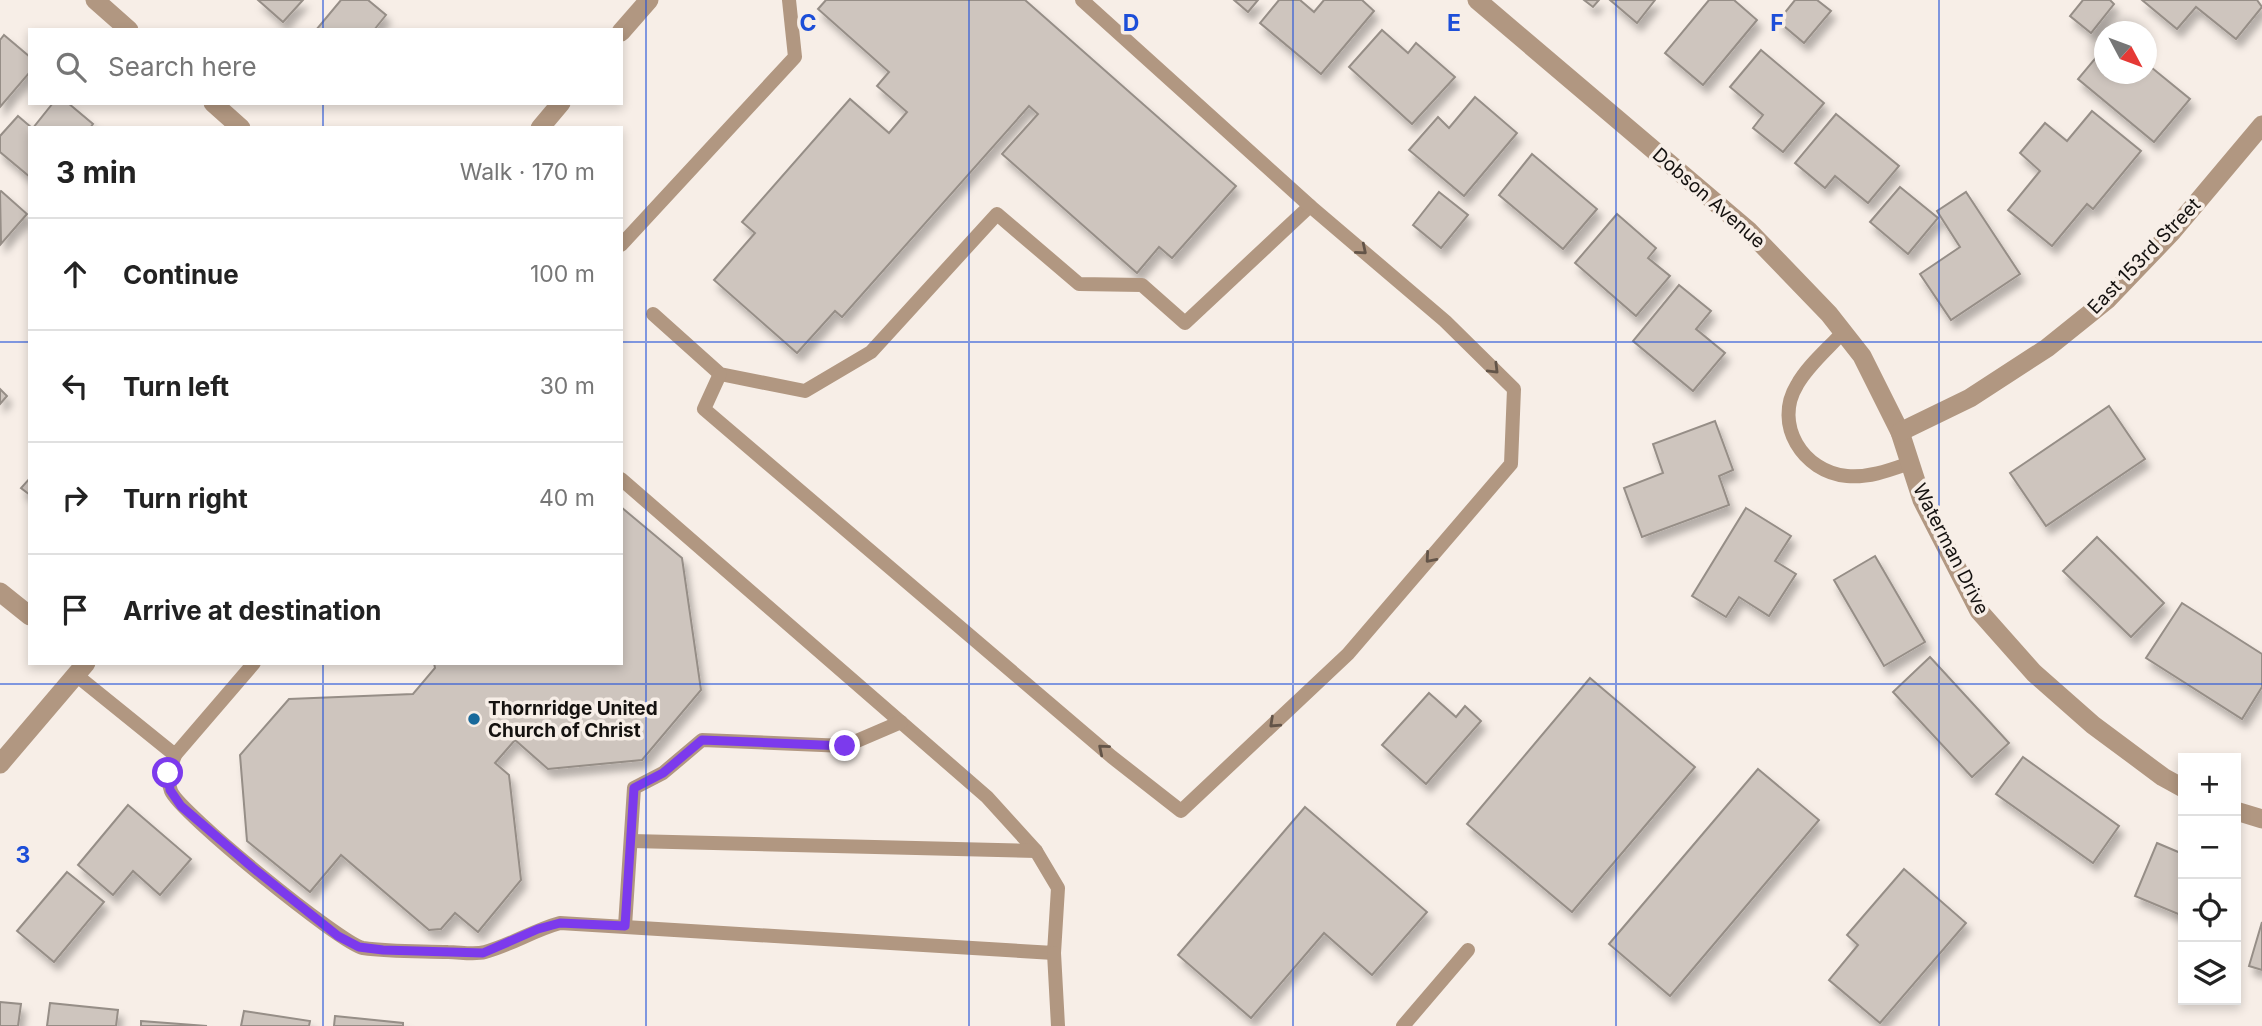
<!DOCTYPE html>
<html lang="en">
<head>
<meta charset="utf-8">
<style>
  :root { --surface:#fff; --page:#f2f2f2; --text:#222; --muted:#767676; --line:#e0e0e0 }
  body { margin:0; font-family:Inter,sans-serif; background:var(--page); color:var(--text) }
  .controls { position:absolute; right:21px; bottom:21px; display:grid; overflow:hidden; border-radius:0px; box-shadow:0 4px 10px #0003 }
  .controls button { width:63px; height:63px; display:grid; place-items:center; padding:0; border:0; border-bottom:2px solid var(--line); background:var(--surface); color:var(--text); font:35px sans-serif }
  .compass { position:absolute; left:2094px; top:21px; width:63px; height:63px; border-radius:50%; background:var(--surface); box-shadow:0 4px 10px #0003; rotate:131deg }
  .stop { position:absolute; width:21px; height:21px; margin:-16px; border:5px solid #7c3aed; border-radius:50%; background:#fff }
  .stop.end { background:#7c3aed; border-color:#fff; box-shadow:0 2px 7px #0008 }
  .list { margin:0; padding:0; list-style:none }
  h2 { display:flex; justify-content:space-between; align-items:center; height:91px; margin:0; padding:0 28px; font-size:30px }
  h2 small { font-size:23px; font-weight:400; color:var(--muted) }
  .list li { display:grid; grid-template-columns:46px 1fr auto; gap:21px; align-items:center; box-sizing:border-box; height:112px; padding:0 28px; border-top:2px solid var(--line) }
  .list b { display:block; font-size:26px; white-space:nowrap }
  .list em { font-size:23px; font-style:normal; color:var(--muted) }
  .icon { flex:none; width:38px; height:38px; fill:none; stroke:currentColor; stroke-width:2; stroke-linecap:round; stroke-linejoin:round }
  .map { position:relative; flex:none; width:2262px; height:1026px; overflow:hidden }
  .search { position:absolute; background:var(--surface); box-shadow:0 4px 10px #0003; left:28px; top:28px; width:595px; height:77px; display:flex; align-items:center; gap:18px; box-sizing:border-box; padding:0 24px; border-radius:0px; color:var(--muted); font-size:26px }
  .panel { position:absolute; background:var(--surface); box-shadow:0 4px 10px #0003; left:28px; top:126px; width:595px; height:539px; border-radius:0px }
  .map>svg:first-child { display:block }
  .building { fill:#cec5be; stroke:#968e87; stroke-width:2; filter:url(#shadow) }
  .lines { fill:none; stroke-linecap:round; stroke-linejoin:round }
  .service { stroke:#b19781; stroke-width:14 }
  .minor { stroke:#b19781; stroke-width:19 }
  .tertiary { stroke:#b19781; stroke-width:19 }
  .oneway { stroke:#635448 }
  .route { stroke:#7c3aed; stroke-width:9 }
  .grid { fill:none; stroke:#1d4ed8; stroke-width:2; stroke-opacity:0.55 }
  .poi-dot { fill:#18699b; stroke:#f7eee7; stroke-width:2.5 }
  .labels { text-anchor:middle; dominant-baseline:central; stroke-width:7; stroke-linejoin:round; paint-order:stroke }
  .street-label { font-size:19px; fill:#151210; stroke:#f7eee7 }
  .poi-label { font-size:19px; font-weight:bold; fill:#151210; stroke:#f7eee7; text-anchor:start }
  .grid-label { font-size:23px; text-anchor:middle; font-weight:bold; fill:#1d4ed8; stroke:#f7eee7; stroke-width:7; stroke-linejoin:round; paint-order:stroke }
</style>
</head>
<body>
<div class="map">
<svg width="2262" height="1026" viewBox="0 0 2262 1026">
  <defs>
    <filter id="shadow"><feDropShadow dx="4.5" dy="8" stdDeviation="3.5" flood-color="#0004"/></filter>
  </defs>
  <rect width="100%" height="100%" fill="#f7eee7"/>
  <g class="building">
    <polygon points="258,0 303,0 283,22"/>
    <polygon points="341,0 368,0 386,15 374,30 316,30"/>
    <polygon points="826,0 1025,0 1236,186 1172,258 1159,247 1137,273 1002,154 1038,114 1029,106 842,317 835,311 797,353 714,280 755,233 742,222 850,99 889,133 907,112 877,86 889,72 818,9"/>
    <polygon points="1234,0 1258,0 1248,12"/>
    <polygon points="1279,0 1300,0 1314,12 1324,0 1362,0 1374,11 1321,74 1260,23"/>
    <polygon points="1584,0 1599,0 1593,7"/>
    <polygon points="1610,0 1655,0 1637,23"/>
    <polygon points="1709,0 1734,0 1757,20 1703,85 1665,53"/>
    <polygon points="1795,0 1817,0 1831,11 1804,43 1778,21"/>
    <polygon points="2083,0 2110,0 2114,4 2091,33 2070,16"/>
    <polygon points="2142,0 2257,0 2262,7 2236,39 2196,7 2177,29"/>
    <polygon points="1382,30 1408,53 1416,43 1455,77 1412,124 1349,67"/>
    <polygon points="4,35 30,57 30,72 0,107 0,40"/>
    <polygon points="2104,48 2104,74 2146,74 2146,63 2190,99 2154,142 2078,79"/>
    <polygon points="1761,50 1824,103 1783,152 1753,128 1763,115 1730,87"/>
    <polygon points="1475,97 1517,133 1464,196 1409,150 1438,117 1449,128"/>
    <polygon points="53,103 68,103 93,124 90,128 33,128"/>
    <polygon points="2092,111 2141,151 2093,209 2087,204 2052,246 2008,210 2040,171 2020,153 2045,123 2067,141"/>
    <polygon points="1836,114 1899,166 1868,203 1835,176 1825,188 1795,163"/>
    <polygon points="18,116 32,128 30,128 30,177 0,152 0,136"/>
    <polygon points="1532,154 1597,209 1563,249 1499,195"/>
    <polygon points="1900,187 1938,218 1908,254 1870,222"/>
    <polygon points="1,191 27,214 1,244 0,192"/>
    <polygon points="1439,192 1468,215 1441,248 1413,225"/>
    <polygon points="1966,192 2020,274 1951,320 1920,274 1960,247 1937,211"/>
    <polygon points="1617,214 1656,248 1648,258 1670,276 1636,316 1575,263"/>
    <polygon points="1679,285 1711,311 1696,329 1725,353 1693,391 1633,341"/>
    <polygon points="0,389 7,396 0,404"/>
    <polygon points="2109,406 2145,459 2046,526 2010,473"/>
    <polygon points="1715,421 1733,470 1719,476 1729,505 1642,537 1624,488 1663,473 1653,444"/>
    <polygon points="30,478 30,495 21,488"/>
    <polygon points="621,507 682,558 701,690 642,760 548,769 515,740 495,763 509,775 521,880 478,932 455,913 441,929 429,930 341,855 310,892 247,841 240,755 289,699 413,694 435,668 434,663 621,663"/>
    <polygon points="1746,508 1791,536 1775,561 1796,574 1769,616 1739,597 1726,617 1692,596"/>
    <polygon points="2097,537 2164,603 2131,637 2063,571"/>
    <polygon points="1875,556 1925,642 1884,666 1834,580"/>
    <polygon points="2182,603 2262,654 2262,687 2242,719 2146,658"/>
    <polygon points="1930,657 2009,743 1972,777 1893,692"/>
    <polygon points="1590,678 1695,767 1572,912 1467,824"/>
    <polygon points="1429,693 1456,717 1465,706 1481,721 1426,784 1382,745"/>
    <polygon points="2023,757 2119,826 2093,863 1996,794"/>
    <polygon points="1758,769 1819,820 1670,996 1609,944"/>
    <polygon points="128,805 191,859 160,895 133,871 113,895 78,865"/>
    <polygon points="1305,807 1427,912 1372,975 1324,933 1251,1018 1178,955"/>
    <polygon points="2157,843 2183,854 2183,916 2135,896"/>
    <polygon points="1904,869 1966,923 1880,1023 1829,980 1858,945 1847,935"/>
    <polygon points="67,872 104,902 54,962 17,931"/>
    <polygon points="2262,922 2262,970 2249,966"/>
    <polygon points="0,1002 21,1004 18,1026 0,1026"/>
    <polygon points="50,1003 118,1010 116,1026 47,1026"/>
    <polygon points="244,1011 310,1021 309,1026 241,1026"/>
    <polygon points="335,1016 403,1023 403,1026 334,1026"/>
    <polygon points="141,1021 207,1026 141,1026"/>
  </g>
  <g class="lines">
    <g class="service">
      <polyline points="621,245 795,57 789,0"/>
      <polyline points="653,314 720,374 805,391 871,352 997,214 1079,284 1142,285 1185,323 1310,206"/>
      <path d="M1843,332C1829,348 1808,365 1797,385C1773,424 1803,472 1847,476C1869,478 1890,470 1910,463"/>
      <polyline points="720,374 704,409 1112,757 1181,811 1348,654 1511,464 1514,389 1445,321 1310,206 1082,0"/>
      <polyline points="76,675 175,755 254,663"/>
      <path d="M175,755C171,767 166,778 171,791C179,812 341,944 363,948C391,952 420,951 448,952C460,952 474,955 485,952C511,945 534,930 560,923L1054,953L1058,888L1036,851L987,797L621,479"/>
      <polyline points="632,841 1036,851"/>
      <polyline points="625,926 634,788 663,773 702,740 845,746 901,722"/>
      <polyline points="1054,953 1058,1026"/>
      <polyline points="1403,1026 1468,950"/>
    </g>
    <g class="minor">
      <polyline points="95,0 129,30"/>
      <polyline points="1477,0 1749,231 1829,314 1862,356 1900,432 1922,500 1979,611 2034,673 2093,725 2163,777 2183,788"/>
      <polyline points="213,103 241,128"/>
      <polyline points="1900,432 1970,398 2047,348 2108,299 2172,232 2262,125"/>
      <polyline points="0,592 30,616"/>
      <polyline points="2236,811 2262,819"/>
    </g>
    <g class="tertiary">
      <polyline points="621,32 649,0"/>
      <polyline points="540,128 561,103"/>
      <polyline points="0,764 86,663"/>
    </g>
  </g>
  <defs><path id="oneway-chevron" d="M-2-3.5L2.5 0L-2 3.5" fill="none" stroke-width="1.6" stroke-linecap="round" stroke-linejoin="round" transform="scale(1.75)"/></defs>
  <g class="oneway">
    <use href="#oneway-chevron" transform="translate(1362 250) rotate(40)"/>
    <use href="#oneway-chevron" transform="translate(1494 369) rotate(45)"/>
    <use href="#oneway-chevron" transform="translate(1430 558) rotate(131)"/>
    <use href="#oneway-chevron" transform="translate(1274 723) rotate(137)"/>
    <use href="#oneway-chevron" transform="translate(1103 749) rotate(-140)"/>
  </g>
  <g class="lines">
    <polyline class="route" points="168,773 170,790 181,806 253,868 338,936 359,947 383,950 483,953 538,929 560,923 625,926 634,788 663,773 702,740 845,746"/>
  </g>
  <path class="grid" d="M323,0V30M646,0V1026M969,0V1026M1293,0V1026M1616,0V1026M1939,0V1026M323,103V128M0,342H30M621,342H2262M323,663V1026M0,684H2262"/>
  <circle class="poi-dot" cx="474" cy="719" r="7"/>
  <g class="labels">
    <g class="street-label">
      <text transform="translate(1709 198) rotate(41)">Dobson Avenue</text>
      <text transform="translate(2144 256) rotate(-46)">East 153rd Street</text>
      <text transform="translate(1951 549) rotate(63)">Waterman Drive</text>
    </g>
    <g class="poi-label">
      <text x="488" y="708">Thornridge United<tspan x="488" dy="22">Church of Christ</tspan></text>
    </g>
  </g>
  <g class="grid-label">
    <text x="808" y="31">C</text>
    <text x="1131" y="31">D</text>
    <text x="1454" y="31">E</text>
    <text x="1777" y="31">F</text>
    <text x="23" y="863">3</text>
  </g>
</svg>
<div class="controls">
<button>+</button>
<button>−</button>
<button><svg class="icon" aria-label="locate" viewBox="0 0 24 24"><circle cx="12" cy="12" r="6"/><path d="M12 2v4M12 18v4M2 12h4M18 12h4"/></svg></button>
<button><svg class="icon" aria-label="layers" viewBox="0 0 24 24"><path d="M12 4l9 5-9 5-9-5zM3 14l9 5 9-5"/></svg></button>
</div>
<svg class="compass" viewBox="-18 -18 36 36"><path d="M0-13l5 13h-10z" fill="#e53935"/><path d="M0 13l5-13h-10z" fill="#767676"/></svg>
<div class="stop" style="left:168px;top:773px"></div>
<div class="stop end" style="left:845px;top:746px"></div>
<div class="search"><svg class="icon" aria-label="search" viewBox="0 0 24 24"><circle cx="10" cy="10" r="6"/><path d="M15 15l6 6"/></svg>Search here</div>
<section class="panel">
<h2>3 min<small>Walk · 170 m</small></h2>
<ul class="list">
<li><svg class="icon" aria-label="ahead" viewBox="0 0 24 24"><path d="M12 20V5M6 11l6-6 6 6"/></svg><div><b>Continue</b></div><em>100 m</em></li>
<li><svg class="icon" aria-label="left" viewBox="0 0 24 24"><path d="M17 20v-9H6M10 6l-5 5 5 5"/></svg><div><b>Turn left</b></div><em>30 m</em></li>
<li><svg class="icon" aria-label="right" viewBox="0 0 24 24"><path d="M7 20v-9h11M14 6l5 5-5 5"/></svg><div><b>Turn right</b></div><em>40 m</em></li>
<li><svg class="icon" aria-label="arrive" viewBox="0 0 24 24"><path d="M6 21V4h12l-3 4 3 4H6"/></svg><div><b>Arrive at destination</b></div></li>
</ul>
</section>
</div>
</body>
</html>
